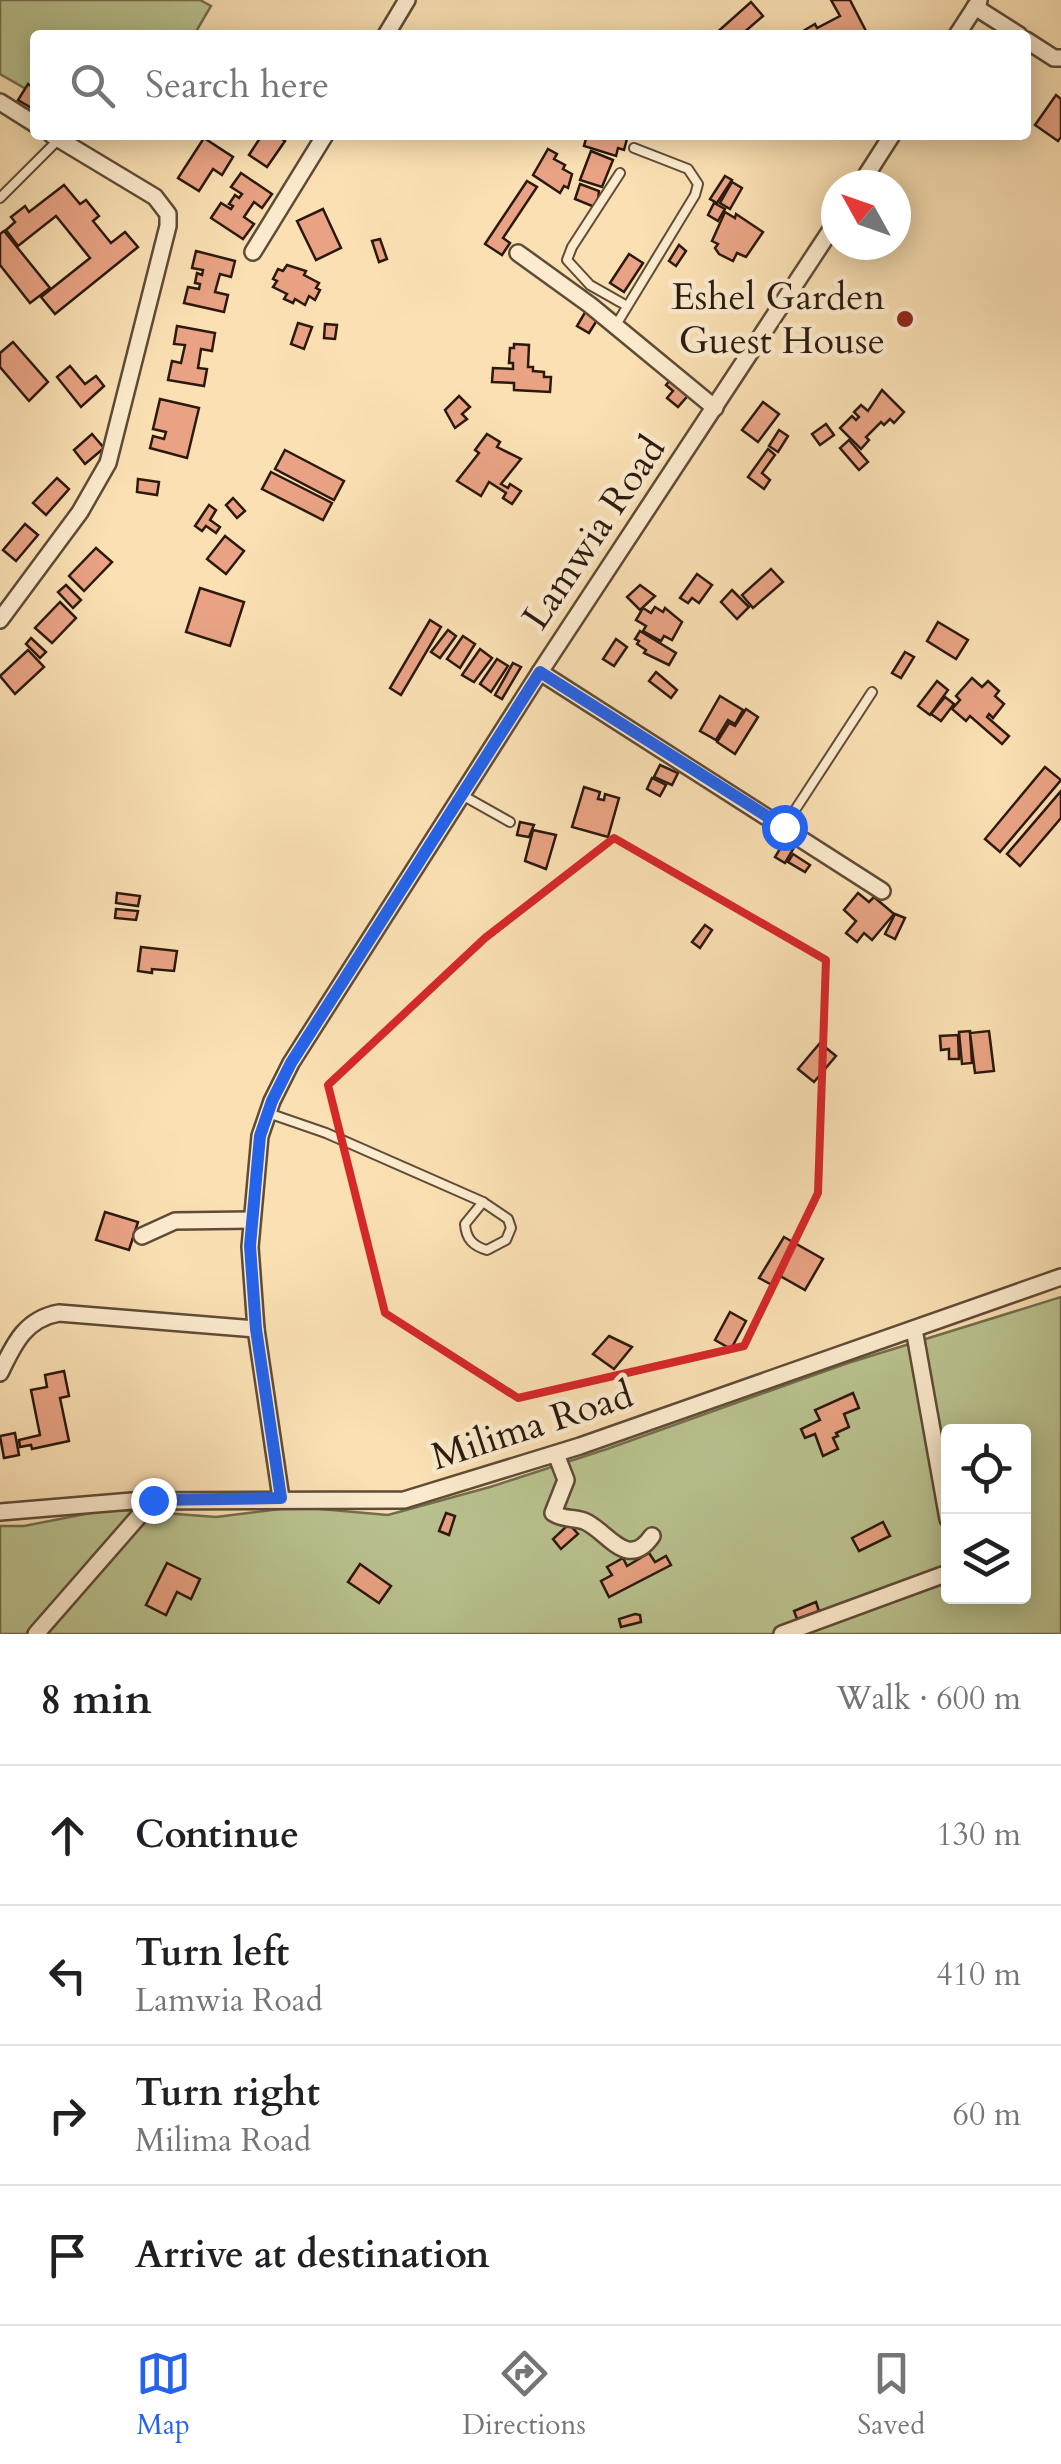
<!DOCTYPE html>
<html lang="en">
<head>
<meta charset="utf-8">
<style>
  :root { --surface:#fff; --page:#f2f2f2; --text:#202124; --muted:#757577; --line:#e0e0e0; --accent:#2563eb }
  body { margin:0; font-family:Cardo,serif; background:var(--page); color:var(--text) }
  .controls { position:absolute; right:30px; bottom:30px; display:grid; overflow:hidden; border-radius:10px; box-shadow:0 5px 25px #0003 }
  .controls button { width:90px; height:90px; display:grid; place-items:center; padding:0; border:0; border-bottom:2px solid var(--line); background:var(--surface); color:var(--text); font:50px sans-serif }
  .compass { position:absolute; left:821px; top:170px; width:90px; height:90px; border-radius:50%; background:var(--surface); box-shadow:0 5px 25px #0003; rotate:310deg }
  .stop { position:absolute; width:30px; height:30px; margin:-22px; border:8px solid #2563eb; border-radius:50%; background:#fff }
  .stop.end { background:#2563eb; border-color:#fff; box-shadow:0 2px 10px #0008 }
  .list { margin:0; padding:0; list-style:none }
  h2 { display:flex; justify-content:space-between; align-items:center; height:130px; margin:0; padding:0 40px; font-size:42px }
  h2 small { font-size:32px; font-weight:400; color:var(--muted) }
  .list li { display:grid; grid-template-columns:65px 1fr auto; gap:30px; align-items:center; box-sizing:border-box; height:140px; padding:0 40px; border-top:2px solid var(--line) }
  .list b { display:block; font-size:38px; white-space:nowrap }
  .list p { margin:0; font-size:32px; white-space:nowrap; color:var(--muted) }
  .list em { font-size:32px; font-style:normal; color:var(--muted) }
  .icon { flex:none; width:55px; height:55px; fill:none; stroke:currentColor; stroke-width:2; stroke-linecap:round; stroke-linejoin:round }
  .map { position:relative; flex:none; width:1061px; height:1634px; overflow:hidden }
  .search { position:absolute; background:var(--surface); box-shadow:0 5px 25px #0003; left:30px; right:30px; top:30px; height:110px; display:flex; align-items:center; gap:25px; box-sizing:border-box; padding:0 35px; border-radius:10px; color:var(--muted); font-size:38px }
  .sheet { height:690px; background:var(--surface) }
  nav { display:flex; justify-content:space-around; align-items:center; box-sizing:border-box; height:140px; border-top:2px solid var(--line); background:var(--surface); font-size:28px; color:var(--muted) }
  nav a { display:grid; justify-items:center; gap:5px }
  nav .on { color:var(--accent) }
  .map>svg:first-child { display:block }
  .green { fill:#bac390; stroke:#736e4e; stroke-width:2.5; fill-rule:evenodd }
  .building { fill:#e9a384; stroke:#2c190d; stroke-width:2.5 }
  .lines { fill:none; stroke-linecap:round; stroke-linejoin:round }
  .lane-casing { stroke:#604b36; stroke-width:12 }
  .street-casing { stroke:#604b36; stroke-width:20 }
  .lane { stroke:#fcebce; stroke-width:8 }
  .street { stroke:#fcebce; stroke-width:15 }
  .route { stroke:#2563eb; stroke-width:12 }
  .marked { fill:none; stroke:#d62828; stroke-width:8; stroke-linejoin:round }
  .poi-dot { fill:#8f2418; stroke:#fcebce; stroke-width:4 }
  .labels { text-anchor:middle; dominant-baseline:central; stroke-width:9; stroke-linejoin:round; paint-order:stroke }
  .poi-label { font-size:38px; fill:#2c190d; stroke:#fcebce; text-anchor:end }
  .street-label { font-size:38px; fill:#2c190d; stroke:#fcebce }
</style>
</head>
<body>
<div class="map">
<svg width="1061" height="1634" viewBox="0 0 1061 1634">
  <rect width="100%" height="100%" fill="#fae0b3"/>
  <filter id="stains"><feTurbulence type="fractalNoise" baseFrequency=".002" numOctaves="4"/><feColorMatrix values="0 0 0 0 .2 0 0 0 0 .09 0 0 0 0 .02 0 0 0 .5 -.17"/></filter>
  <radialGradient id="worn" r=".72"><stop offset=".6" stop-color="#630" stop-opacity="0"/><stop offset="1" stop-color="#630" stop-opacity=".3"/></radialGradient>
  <g class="green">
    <polygon points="0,0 200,0 211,6 194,35 35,35 35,94 0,74"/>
    <path d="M1061,1297V1634H0V1526H24L111,1509L216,1517L297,1507L388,1515L490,1487L607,1449L848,1363ZM948,1432H1024V1596H948Z"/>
  </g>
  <g class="building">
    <polygon points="831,0 850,0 868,35 851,35 849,32 806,35 803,31 815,24 817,28 840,16"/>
    <polygon points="751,2 763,16 741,35 714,35"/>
    <polygon points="28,84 35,89 35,110 18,100"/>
    <polygon points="1056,95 1061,99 1061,137 1058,141 1035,125"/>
    <polygon points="262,135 276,135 285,141 267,167 249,155"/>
    <polygon points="587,135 628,135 624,150 618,148 616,156 584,146"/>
    <polygon points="204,138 233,157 222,175 213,169 199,191 178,178"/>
    <polygon points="548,149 557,154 554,159 565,165 563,169 572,174 568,188 564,186 560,193 533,175"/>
    <polygon points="591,151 613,160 602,187 580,180"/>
    <polygon points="241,173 272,194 262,208 254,202 244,217 254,224 243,239 211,218 221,203 231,209 233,206 229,204 235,195 239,198 242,194 231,187"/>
    <polygon points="725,176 732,180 717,203 710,199"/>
    <polygon points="527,181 537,187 503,238 510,243 502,255 485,244"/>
    <polygon points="732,182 742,188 730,209 720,203"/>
    <polygon points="580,184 599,191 597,208 575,199"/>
    <polygon points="64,185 80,204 86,200 99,216 93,221 111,243 125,232 138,247 55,314 41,297 90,258 56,216 18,246 6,230 15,222 11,217 25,206 29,212"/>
    <polygon points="714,203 725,209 718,221 708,215"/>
    <polygon points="323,209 341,248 316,260 297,221"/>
    <polygon points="725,212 735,218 736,214 763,232 746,257 737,253 733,261 719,254 715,248 718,244 712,241"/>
    <polygon points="4,231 50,288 30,303 0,265 0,234"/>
    <polygon points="380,239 387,259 379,262 372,241"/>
    <polygon points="679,245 686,251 676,266 669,261"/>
    <polygon points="196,251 235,261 231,277 220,274 215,292 228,295 224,312 184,303 188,287 199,289 200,284 195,283 197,273 202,275 203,270 192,268"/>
    <polygon points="629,254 643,263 624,292 610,283"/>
    <polygon points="287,265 306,271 304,275 319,283 316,288 320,290 315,300 309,296 305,305 295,299 293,303 284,299 287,294 273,287 277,281 273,279 278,269 283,271"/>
    <polygon points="587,309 599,317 589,333 577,326"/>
    <polygon points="298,323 312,327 304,349 291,344"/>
    <polygon points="325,324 337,325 335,339 324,338"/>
    <polygon points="177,326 215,333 212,351 201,349 198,368 207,369 204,386 168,380 172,361 181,363 185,345 174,344"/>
    <polygon points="13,342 48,382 29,401 0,367 0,353"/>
    <polygon points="514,344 529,345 528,367 533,367 533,371 544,372 544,377 551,377 550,392 514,390 514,383 492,382 493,368 513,369 513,363 509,363 510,348 514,348"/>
    <polygon points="70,366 85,384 96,376 104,386 81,407 57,377"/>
    <polygon points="673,376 691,392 678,407 667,398 673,391 666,385"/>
    <polygon points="882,390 904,412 894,423 890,419 884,425 881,422 866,437 869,440 861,449 840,428 852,416 856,420 859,417 854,412 861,405 868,411"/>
    <polygon points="459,396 470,407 462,414 467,419 455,428 445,410"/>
    <polygon points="160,399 199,408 187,458 150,448 153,436 164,439 166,432 153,429"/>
    <polygon points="763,402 779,414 758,442 742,430"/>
    <polygon points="826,424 834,435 820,445 812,434"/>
    <polygon points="779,430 788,436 778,452 769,446"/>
    <polygon points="92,434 104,448 85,464 74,450"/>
    <polygon points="487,434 500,442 497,447 521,459 501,484 508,488 510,484 521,491 512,504 503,498 506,493 489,482 481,496 457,481 479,453 475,450"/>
    <polygon points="849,440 868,462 859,470 840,448"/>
    <polygon points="768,449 775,455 762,473 770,480 764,489 748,477"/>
    <polygon points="285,450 344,481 334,500 275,469"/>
    <polygon points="271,472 332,503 323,520 262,489"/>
    <polygon points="57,478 69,489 46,515 33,503"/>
    <polygon points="138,479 159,482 157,495 137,492"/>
    <polygon points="233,498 245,511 237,518 226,505"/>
    <polygon points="209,505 216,510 210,520 220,527 216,533 206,526 202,531 195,526"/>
    <polygon points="25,524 38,535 16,561 3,550"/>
    <polygon points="225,536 244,551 226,574 207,559"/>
    <polygon points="96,548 112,562 84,591 69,576"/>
    <polygon points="771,569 783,582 753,608 742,595"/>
    <polygon points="697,574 712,585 699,603 692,598 688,603 680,598"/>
    <polygon points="66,585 81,600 73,608 58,592"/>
    <polygon points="640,585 655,596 640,610 627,597"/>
    <polygon points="200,588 244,602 230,646 186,632"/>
    <polygon points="732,590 749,607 737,619 721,602"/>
    <polygon points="60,602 76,618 52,643 35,628"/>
    <polygon points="655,607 663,612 665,608 682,622 672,640 664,636 661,641 643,631 646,626 636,620 643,608 651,613"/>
    <polygon points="430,620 441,627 401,695 390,688"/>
    <polygon points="938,622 968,640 956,659 927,641"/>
    <polygon points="448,630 456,636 440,658 431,652"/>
    <polygon points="640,631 676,653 669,665 644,653 646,650 637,644 639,641 635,639"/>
    <polygon points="463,636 475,644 460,668 447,659"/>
    <polygon points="31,638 46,652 40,658 26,644"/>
    <polygon points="616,639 627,647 614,666 603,659"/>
    <polygon points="480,649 492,658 474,682 462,675"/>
    <polygon points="28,650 44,667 15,694 0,676"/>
    <polygon points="905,652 914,657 901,678 892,673"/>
    <polygon points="497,659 508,666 491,692 480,684"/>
    <polygon points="513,663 521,667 502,699 495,695"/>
    <polygon points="656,672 677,690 671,698 649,681"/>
    <polygon points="972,678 982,687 988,681 999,691 995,696 1004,704 993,718 989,714 987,717 1009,736 1002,744 970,716 966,721 952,709 960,700 956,696"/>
    <polygon points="937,681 948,690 930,715 918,706"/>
    <polygon points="720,696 743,710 735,724 728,720 716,740 700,731"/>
    <polygon points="945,697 954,704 941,721 931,714"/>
    <polygon points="746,709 758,717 735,754 717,742 729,723 735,726"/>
    <polygon points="660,765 678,773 672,785 654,777"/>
    <polygon points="1045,767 1061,780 1000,852 985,839"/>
    <polygon points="652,778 666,785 660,796 647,789"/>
    <polygon points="584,787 600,792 598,799 604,800 605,794 619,798 608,837 572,827"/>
    <polygon points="1061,791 1061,818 1020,866 1007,854"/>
    <polygon points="520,822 534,825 529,837 517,835"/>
    <polygon points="533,830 556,835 546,869 525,861"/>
    <polygon points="789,834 799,839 785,863 775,857"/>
    <polygon points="793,854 810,865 805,872 788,862"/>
    <polygon points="117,893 140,896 138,906 116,903"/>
    <polygon points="858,893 869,902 874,897 894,914 872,940 864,933 857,942 846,933 856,921 844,910"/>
    <polygon points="116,909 138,911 136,920 115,918"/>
    <polygon points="895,914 905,918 895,939 885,934"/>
    <polygon points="705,925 712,930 700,948 692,942"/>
    <polygon points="141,947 177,951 174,971 152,969 152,973 138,971"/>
    <polygon points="970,1031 972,1063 962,1064 959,1032"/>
    <polygon points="989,1031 994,1071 975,1073 970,1033"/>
    <polygon points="958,1035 959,1059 949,1059 949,1049 941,1050 940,1036"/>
    <polygon points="820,1043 836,1056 814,1082 798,1069"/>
    <polygon points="105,1212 138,1222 129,1250 96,1240"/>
    <polygon points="784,1237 823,1259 805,1290 780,1276 774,1286 759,1278"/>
    <polygon points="730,1312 746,1321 731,1349 715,1340"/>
    <polygon points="609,1336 632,1347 614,1369 593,1354"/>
    <polygon points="64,1371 69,1396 60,1398 69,1441 32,1449 31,1445 20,1447 19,1440 40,1435 31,1390 47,1387 45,1375"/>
    <polygon points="853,1393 859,1408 844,1414 849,1427 836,1433 838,1436 833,1438 838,1449 823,1456 815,1434 805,1438 801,1429 820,1420 815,1410"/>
    <polygon points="15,1433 19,1455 4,1458 0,1436"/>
    <polygon points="446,1513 455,1516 449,1535 439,1531"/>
    <polygon points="883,1522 890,1536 859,1551 852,1538"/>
    <polygon points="569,1524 578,1534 561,1549 553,1539"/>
    <polygon points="649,1553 655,1562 666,1556 671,1565 609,1597 601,1581 612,1575 607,1567 623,1558 627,1566"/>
    <polygon points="167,1563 200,1579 191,1599 177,1592 166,1615 146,1605"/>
    <polygon points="360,1564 391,1586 379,1603 348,1582"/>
    <polygon points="816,1602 819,1611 797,1619 794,1611"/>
    <polygon points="635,1614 640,1615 641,1622 621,1627 619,1619"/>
  </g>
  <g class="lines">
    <g class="lane-casing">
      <g id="lane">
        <polyline points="620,173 572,247 567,260 590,285 627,306"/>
        <polyline points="0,198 59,139"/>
        <polyline points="616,325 695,195 698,184 688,169 634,148"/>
        <polyline points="462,795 510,822"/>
        <polyline points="784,827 872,692"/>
        <polyline points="268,1113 326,1133 483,1202"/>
        <path d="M483,1202L508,1219L511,1228L506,1240L487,1250C473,1246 466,1239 465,1224Z"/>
      </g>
    </g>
    <g class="street-casing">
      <g id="street">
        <polyline points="975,7 1019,35"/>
        <polyline points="386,35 407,0"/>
        <polyline points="957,35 979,1"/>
        <polyline points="1026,40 1054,58 1061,58"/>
        <polyline points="0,102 35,124"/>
        <polyline points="860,185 892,135"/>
        <polyline points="253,252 325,135"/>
        <polyline points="518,253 590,305 715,408"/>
        <polyline points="0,620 80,512 108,463 168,226 168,214 155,197 52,135"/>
        <polyline points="540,672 882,891"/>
        <polyline points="142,1236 175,1221 252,1220"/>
        <polyline points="914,1329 948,1519"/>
        <path d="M0,1373C14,1344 25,1319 59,1313L256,1329"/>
        <path d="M556,1454L566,1480L553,1513C564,1520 573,1517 584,1521C607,1530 627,1572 652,1536"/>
        <polyline points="281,1498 256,1329 250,1247 260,1136 272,1101 291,1063 540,672 836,222"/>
        <polyline points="0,1512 132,1501 404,1500 580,1446 1061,1277"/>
        <polyline points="36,1634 153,1500"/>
        <polyline points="782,1634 948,1573"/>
      </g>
    </g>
    <use href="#lane" class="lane"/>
    <use href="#street" class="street"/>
  </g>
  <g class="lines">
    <polyline class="route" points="153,1500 281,1498 256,1329 250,1246 260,1136 272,1101 291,1063 540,672 784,827"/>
  </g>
  <path class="marked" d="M614,838L826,960L818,1193L744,1346L518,1398L385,1313L328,1085L485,938Z"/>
  <circle class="poi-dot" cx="905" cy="319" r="10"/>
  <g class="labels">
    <g class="poi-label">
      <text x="885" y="297">Eshel Garden<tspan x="885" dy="44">Guest House</tspan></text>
    </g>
    <g class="street-label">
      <text transform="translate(594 533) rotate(-56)">Lamwia Road</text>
      <text transform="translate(532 1426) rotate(-18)">Milima Road</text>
    </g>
  </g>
  <rect width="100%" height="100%" filter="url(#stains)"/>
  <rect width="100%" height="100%" fill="url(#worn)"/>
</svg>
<div class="controls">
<button><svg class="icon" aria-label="locate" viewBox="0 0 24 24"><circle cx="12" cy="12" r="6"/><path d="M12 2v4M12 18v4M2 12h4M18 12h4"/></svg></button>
<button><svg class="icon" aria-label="layers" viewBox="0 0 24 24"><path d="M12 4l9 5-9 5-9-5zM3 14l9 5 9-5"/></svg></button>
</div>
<svg class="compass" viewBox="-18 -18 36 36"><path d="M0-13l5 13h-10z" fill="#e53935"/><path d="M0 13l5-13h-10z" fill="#757577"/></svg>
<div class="stop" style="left:784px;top:827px"></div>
<div class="stop end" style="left:153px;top:1500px"></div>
<div class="search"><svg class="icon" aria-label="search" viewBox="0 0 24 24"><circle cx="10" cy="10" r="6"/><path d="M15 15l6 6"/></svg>Search here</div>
</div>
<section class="sheet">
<h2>8 min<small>Walk · 600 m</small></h2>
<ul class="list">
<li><svg class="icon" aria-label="ahead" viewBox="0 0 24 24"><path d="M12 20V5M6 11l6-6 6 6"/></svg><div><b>Continue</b></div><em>130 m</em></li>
<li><svg class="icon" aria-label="left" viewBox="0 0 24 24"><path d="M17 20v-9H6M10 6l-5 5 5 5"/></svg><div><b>Turn left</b><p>Lamwia Road</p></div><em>410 m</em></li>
<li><svg class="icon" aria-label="right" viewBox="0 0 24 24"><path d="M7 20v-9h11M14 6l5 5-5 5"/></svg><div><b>Turn right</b><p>Milima Road</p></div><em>60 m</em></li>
<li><svg class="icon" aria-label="arrive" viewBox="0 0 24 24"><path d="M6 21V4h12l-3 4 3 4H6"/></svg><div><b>Arrive at destination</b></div></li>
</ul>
</section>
<nav>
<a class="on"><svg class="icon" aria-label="map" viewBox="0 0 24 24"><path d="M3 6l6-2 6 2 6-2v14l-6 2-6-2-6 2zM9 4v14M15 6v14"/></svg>Map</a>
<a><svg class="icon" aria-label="directions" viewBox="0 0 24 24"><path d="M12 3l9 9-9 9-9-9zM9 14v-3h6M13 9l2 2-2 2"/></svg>Directions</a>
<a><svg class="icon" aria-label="saved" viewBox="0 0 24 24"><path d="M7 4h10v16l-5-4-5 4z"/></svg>Saved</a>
</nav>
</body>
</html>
